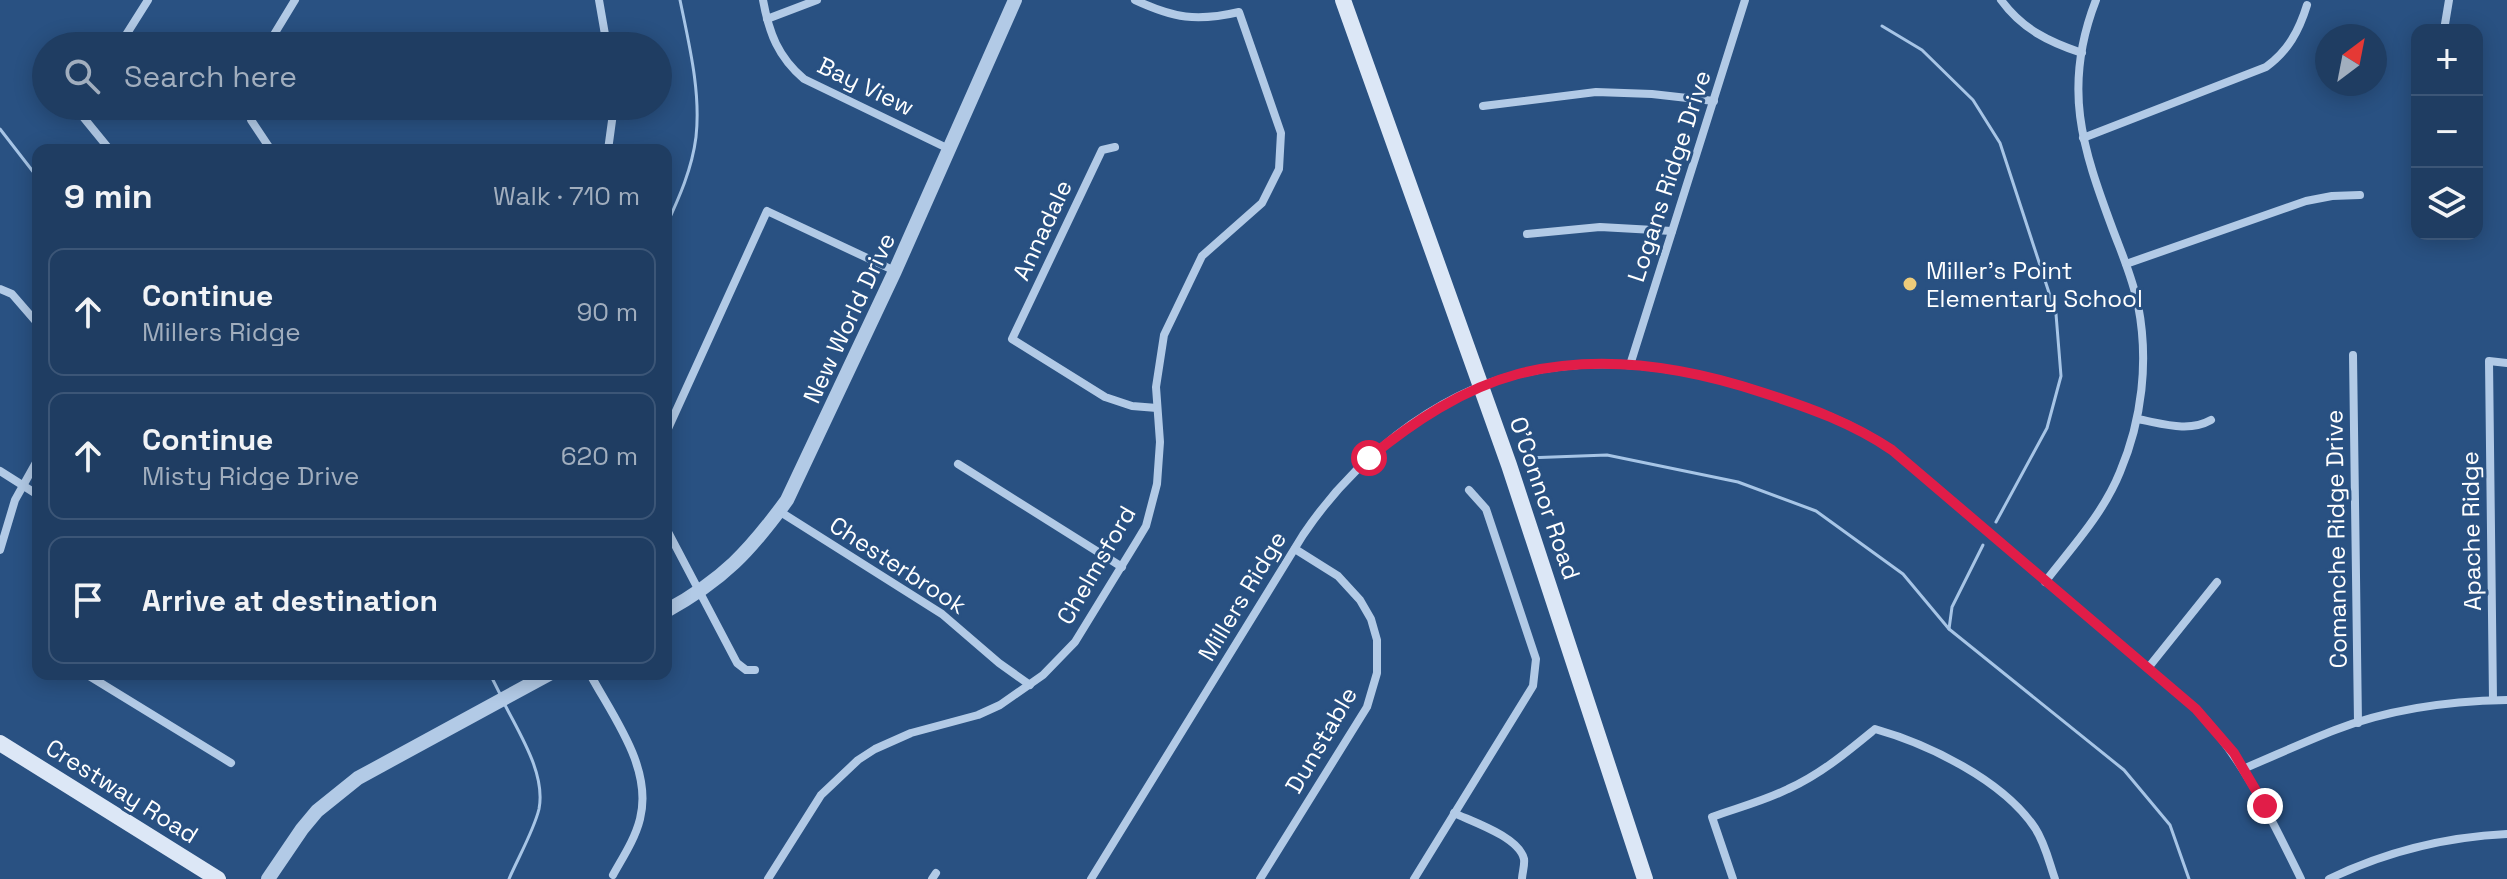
<!DOCTYPE html>
<html lang="en">
<head>
<meta charset="utf-8">
<style>
  :root { --surface:#1f3d62; --page:#2c486b; --text:#f1f3f6; --muted:#a1aebe; --line:#3c5677 }
  body { margin:0; font-family:"Space Grotesk",sans-serif; background:var(--page); color:var(--text) }
  .controls { position:absolute; right:24px; top:24px; display:grid; overflow:hidden; border-radius:16px; box-shadow:0 4px 20px #0003 }
  .controls button { width:72px; height:72px; display:grid; place-items:center; padding:0; border:0; border-bottom:2px solid var(--line); background:var(--surface); color:var(--text); font:40px sans-serif }
  .compass { position:absolute; left:2315px; top:24px; width:72px; height:72px; border-radius:50%; background:var(--surface); box-shadow:0 4px 20px #0003; rotate:32deg }
  .stop { position:absolute; width:24px; height:24px; margin:-18px; border:6px solid #e11d48; border-radius:50%; background:#fff }
  .stop.end { background:#e11d48; border-color:#fff; box-shadow:0 2px 8px #0008 }
  .list { margin:0; padding:0; list-style:none }
  h2 { display:flex; justify-content:space-between; align-items:center; height:104px; margin:0; padding:0 32px; font-size:34px }
  h2 small { font-size:26px; font-weight:400; color:var(--muted) }
  .list li { display:grid; grid-template-columns:52px 1fr auto; gap:24px; align-items:center; box-sizing:border-box; height:128px; margin:0 16px 16px; padding:0 16px; border:2px solid var(--line); border-radius:16px }
  .list b { display:block; font-size:30px; white-space:nowrap }
  .list p { margin:0; font-size:26px; white-space:nowrap; color:var(--muted) }
  .list em { font-size:26px; font-style:normal; color:var(--muted) }
  .icon { flex:none; width:44px; height:44px; fill:none; stroke:currentColor; stroke-width:2; stroke-linecap:round; stroke-linejoin:round }
  .map { position:relative; flex:none; width:2507px; height:879px; overflow:hidden }
  .search { position:absolute; background:var(--surface); box-shadow:0 4px 20px #0003; left:32px; top:32px; width:640px; height:88px; display:flex; align-items:center; gap:20px; box-sizing:border-box; padding:0 28px; border-radius:44px; color:var(--muted); font-size:30px }
  .panel { position:absolute; background:var(--surface); box-shadow:0 4px 20px #0003; left:32px; top:144px; width:640px; height:536px; border-radius:16px }
  .map>svg:first-child { display:block }
  .lines { fill:none; stroke-linecap:round; stroke-linejoin:round }
  .stream { stroke:#a7c5e6; stroke-width:3 }
  .minor { stroke:#b2cae6; stroke-width:8 }
  .tertiary { stroke:#b2cae6; stroke-width:14 }
  .secondary { stroke:#dce7f6; stroke-width:16 }
  .route { stroke:#e11d48; stroke-width:10 }
  .poi-dot { fill:#edcb7a; stroke:#295182; stroke-width:3 }
  .labels { text-anchor:middle; dominant-baseline:central; stroke-width:6; stroke-linejoin:round; paint-order:stroke }
  .street-label { font-size:24px; fill:#fff; stroke:#295182 }
  .poi-label { font-size:24px; fill:#fff; stroke:#295182; text-anchor:start }
</style>
</head>
<body>
<div class="map">
<svg width="2507" height="879" viewBox="0 0 2507 879">
  <rect width="100%" height="100%" fill="#295182"/>
  <g class="lines">
    <g class="stream">
      <polyline points="1882,26 1922,50 1973,100 2000,143 2056,314 2061,376 2047,428 1996,522"/>
      <polyline points="0,129 38,178"/>
      <path d="M666,226C679,198 692,169 696,137C701,92 689,44 680,0"/>
      <polyline points="1526,458 1607,455 1738,482 1816,511 1903,574 1949,629 2124,770 2170,825 2189,879"/>
      <polyline points="1949,629 1952,607 1983,545"/>
      <polyline points="490,674 501,696"/>
      <path d="M504,703C519,733 546,774 539,809C534,830 518,858 509,879"/>
    </g>
    <g class="minor">
      <polyline points="599,0 607,46"/>
      <path d="M763,0C769,33 778,57 804,79L949,149"/>
      <path d="M2001,0C2022,29 2049,42 2082,53"/>
      <polyline points="767,19 817,0"/>
      <polyline points="2444,30 2449,0"/>
      <polyline points="119,46 148,0"/>
      <polyline points="267,46 295,0"/>
      <polyline points="82,106 79,112 110,150"/>
      <polyline points="249,106 251,120 271,150"/>
      <polyline points="1483,106 1596,92 1652,94 1714,101"/>
      <path d="M2083,138L2266,67C2288,51 2299,31 2307,5"/>
      <polyline points="1115,147 1102,150 1012,339 1105,397 1132,406 1157,408"/>
      <polyline points="608,150 614,106"/>
      <polyline points="1527,234 1600,227 1672,231"/>
      <polyline points="2126,264 2306,201 2332,196 2360,195"/>
      <polyline points="0,289 12,294 38,324"/>
      <polyline points="2353,355 2358,723"/>
      <polyline points="1630,365 1745,0"/>
      <path d="M2137,419C2161,423 2188,433 2211,420"/>
      <polyline points="666,433 767,211 895,271"/>
      <polyline points="958,464 1122,567"/>
      <polyline points="0,471 38,495"/>
      <polyline points="779,511 942,614 999,663 1030,685"/>
      <polyline points="666,528 737,663 746,670 755,670"/>
      <polyline points="0,550 15,500 38,459"/>
      <path d="M2045,582C2072,547 2103,514 2120,472C2142,420 2149,361 2138,305C2133,279 2122,254 2113,230C2082,147 2062,87 2096,0"/>
      <polyline points="2148,668 2217,582"/>
      <polyline points="86,674 231,763"/>
      <path d="M590,674C613,717 653,768 640,819C635,839 623,857 613,875"/>
      <polyline points="2493,700 2489,361 2507,363"/>
      <path d="M2243,769C2274,756 2304,742 2335,730C2389,709 2450,701 2507,700"/>
      <path d="M1454,813C1473,822 1519,837 1524,859C1525,865 1522,874 1522,879"/>
      <path d="M768,879L821,795L858,760L875,749L911,733L978,715L1000,705L1043,675L1075,642L1137,541L1146,526L1157,484L1160,442L1156,387L1164,335L1202,256L1262,203L1279,169L1281,133L1239,12C1196,22 1174,18 1135,0"/>
      <polyline points="932,879 936,873"/>
      <path d="M1091,879L1303,535C1352,462 1432,395 1519,374C1601,354 1686,367 1765,393C1810,408 1853,423 1892,450L2196,709C2243,758 2271,818 2301,879"/>
      <polyline points="1260,879 1367,707 1377,673 1377,640 1371,619 1360,600 1338,576 1295,549"/>
      <polyline points="1414,879 1533,686 1536,659 1486,509 1469,490"/>
      <path d="M1733,879L1712,817C1737,808 1764,801 1788,789C1821,774 1847,752 1875,729C1928,744 2003,780 2035,828C2045,843 2049,862 2055,879"/>
      <path d="M2329,879C2385,852 2445,837 2507,834"/>
    </g>
    <g class="tertiary">
      <path d="M666,611C723,580 750,551 787,500L895,271L1015,0"/>
      <polyline points="268,879 302,829 317,811 358,778 549,674"/>
    </g>
    <g class="secondary">
      <polyline points="1343,0 1509,465 1645,879"/>
      <polyline points="0,743 218,879"/>
    </g>
  </g>
  <g class="lines">
    <path class="route" d="M1369,458C1413,422 1462,389 1518,374C1599,353 1686,367 1764,393C1810,408 1852,423 1892,450L2196,709L2234,753L2265,806"/>
  </g>
  <circle class="poi-dot" cx="1910" cy="284" r="8"/>
  <g class="labels">
    <g class="street-label">
      <text transform="translate(866 86) rotate(26)">Bay View</text>
      <text transform="translate(1669 176) rotate(-72)">Logans Ridge Drive</text>
      <text transform="translate(1042 230) rotate(-65)">Annadale</text>
      <text transform="translate(849 318) rotate(-65)">New World Drive</text>
      <text transform="translate(1545 498) rotate(71)">O'Connor Road</text>
      <text transform="translate(2471 531) rotate(-91)">Apache Ridge</text>
      <text transform="translate(2336 539) rotate(-91)">Comanche Ridge Drive</text>
      <text transform="translate(898 565) rotate(33)">Chesterbrook</text>
      <text transform="translate(1096 565) rotate(-60)">Chelmsford</text>
      <text transform="translate(1242 596) rotate(-59)">Millers Ridge</text>
      <text transform="translate(1321 740) rotate(-60)">Dunstable</text>
      <text transform="translate(122 791) rotate(32)">Crestway Road</text>
    </g>
    <g class="poi-label">
      <text x="1926" y="270">Miller's Point<tspan x="1926" dy="28">Elementary School</tspan></text>
    </g>
  </g>
</svg>
<div class="controls">
<button>+</button>
<button>−</button>
<button><svg class="icon" aria-label="layers" viewBox="0 0 24 24"><path d="M12 4l9 5-9 5-9-5zM3 14l9 5 9-5"/></svg></button>
</div>
<svg class="compass" viewBox="-18 -18 36 36"><path d="M0-13l5 13h-10z" fill="#e53935"/><path d="M0 13l5-13h-10z" fill="#a1aebe"/></svg>
<div class="stop" style="left:1369px;top:458px"></div>
<div class="stop end" style="left:2265px;top:806px"></div>
<div class="search"><svg class="icon" aria-label="search" viewBox="0 0 24 24"><circle cx="10" cy="10" r="6"/><path d="M15 15l6 6"/></svg>Search here</div>
<section class="panel">
<h2>9 min<small>Walk · 710 m</small></h2>
<ul class="list">
<li><svg class="icon" aria-label="ahead" viewBox="0 0 24 24"><path d="M12 20V5M6 11l6-6 6 6"/></svg><div><b>Continue</b><p>Millers Ridge</p></div><em>90 m</em></li>
<li><svg class="icon" aria-label="ahead" viewBox="0 0 24 24"><path d="M12 20V5M6 11l6-6 6 6"/></svg><div><b>Continue</b><p>Misty Ridge Drive</p></div><em>620 m</em></li>
<li><svg class="icon" aria-label="arrive" viewBox="0 0 24 24"><path d="M6 21V4h12l-3 4 3 4H6"/></svg><div><b>Arrive at destination</b></div></li>
</ul>
</section>
</div>
</body>
</html>
